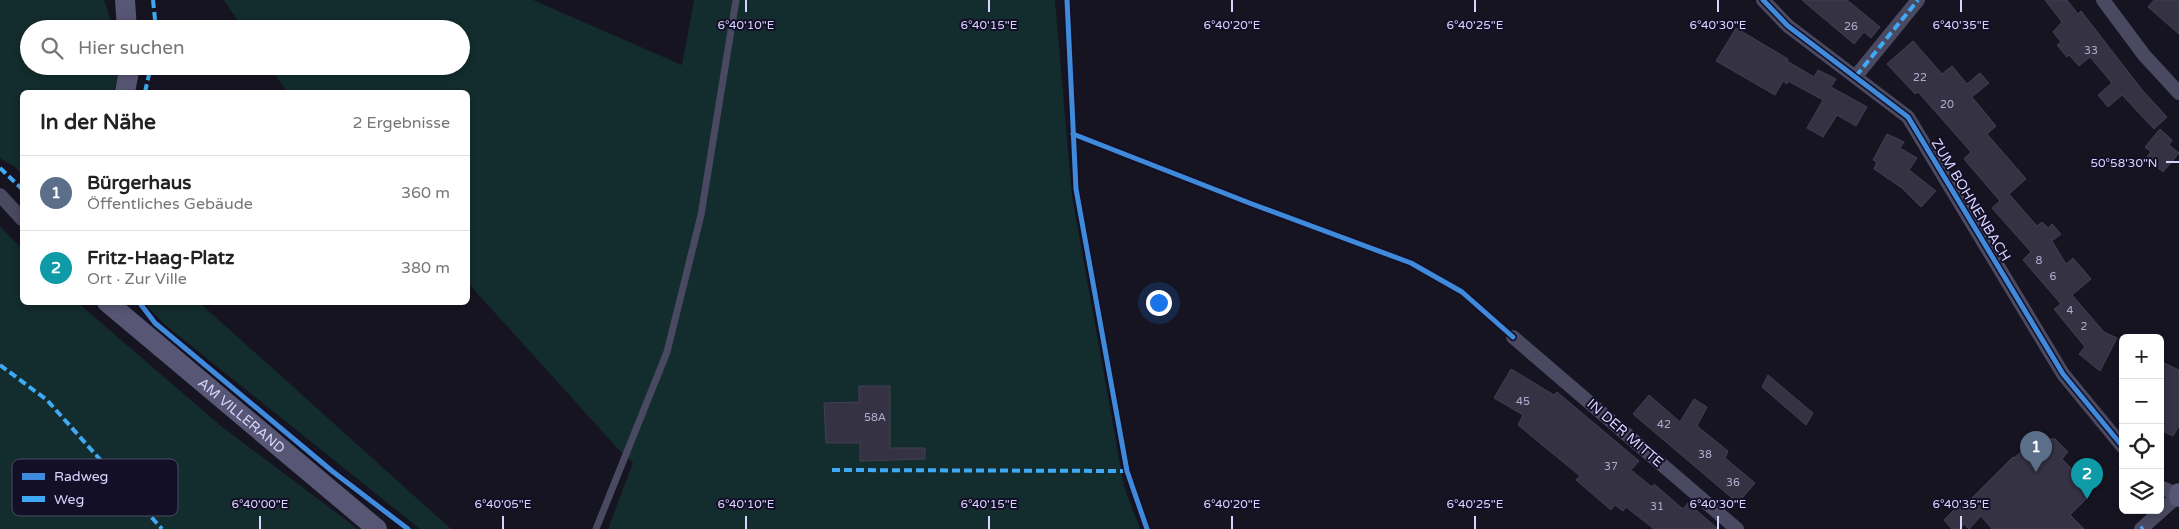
<!DOCTYPE html>
<html lang="de">
<head>
<meta charset="utf-8">
<style>
  :root { --surface:#fff; --page:#f2f2f2; --text:#222; --muted:#767676; --line:#e0e0e0; --accent:#9591b1 }
  body { margin:0; font-family:"Varela Round",sans-serif; background:var(--page); color:var(--text) }
  .controls { position:absolute; right:15px; bottom:15px; display:grid; overflow:hidden; border-radius:8px; box-shadow:0 2px 8px #0003 }
  .controls button { width:45px; height:45px; display:grid; place-items:center; padding:0; border:0; border-bottom:1px solid var(--line); background:var(--surface); color:var(--text); font:25px sans-serif }
  .you { position:absolute; left:1158px; top:302px; width:18px; height:18px; margin:-12px; border:4px solid #fff; border-radius:50%; background:#1a73e8; box-shadow:0 0 0 8px #1a73e833 }
  .badge { display:grid; place-items:center; width:32px; height:32px; border-radius:50%; background:var(--accent); color:#fff; font-size:16px; font-weight:700 }
  .pin { position:absolute; translate:-50% -41px; filter:drop-shadow(0 1px 2px #0008) }
  .pin::after { content:''; position:absolute; top:26px; width:18px; height:15px; background:inherit; clip-path:polygon(0 0,100% 0,50% 100%) }
  .list { margin:0; padding:0; list-style:none }
  h2 { display:flex; justify-content:space-between; align-items:center; height:65px; margin:0; padding:0 20px; font-size:21px }
  h2 small { font-size:16px; font-weight:400; color:var(--muted) }
  .list li { display:grid; grid-template-columns:32px 1fr auto; gap:15px; align-items:center; box-sizing:border-box; height:75px; padding:0 20px; border-top:1px solid var(--line) }
  .list b { display:block; font-size:19px; white-space:nowrap }
  .list p { margin:0; font-size:16px; white-space:nowrap; color:var(--muted) }
  .list em { font-size:16px; font-style:normal; color:var(--muted) }
  .icon { flex:none; width:28px; height:28px; fill:none; stroke:currentColor; stroke-width:2; stroke-linecap:round; stroke-linejoin:round }
  .map { position:relative; flex:none; width:2179px; height:529px; overflow:hidden }
  .search { position:absolute; background:var(--surface); box-shadow:0 2px 8px #0003; left:20px; top:20px; width:450px; height:55px; display:flex; align-items:center; gap:12px; box-sizing:border-box; padding:0 18px; border-radius:28px; color:var(--muted); font-size:19px }
  .panel { position:absolute; background:var(--surface); box-shadow:0 2px 8px #0003; left:20px; top:90px; width:450px; height:215px; border-radius:8px }
  .map>svg:first-child { display:block }
  .green { fill:#132c2d }
  .building { fill:#343243; stroke:#433f54 }
  .lines { fill:none; stroke-linecap:round; stroke-linejoin:round }
  .lane { stroke:#4a4962; stroke-width:7 }
  .street { stroke:#4a4962; stroke-width:14 }
  .secondary { stroke:#575674; stroke-width:20 }
  .quiet { stroke:#3fa9f5; stroke-width:4; stroke-dasharray:8 4; stroke-linecap:butt }
  .cycleway-casing { stroke:#130f26; stroke-width:8 }
  .cycleway { stroke:#408adc; stroke-width:5 }
  .ticks { fill:none; stroke:#d9d4ff; stroke-width:2 }
  .labels { text-anchor:middle; dominant-baseline:central; stroke-width:4; stroke-linejoin:round; paint-order:stroke }
  .number-label { font-size:11px; fill:#b0acd0 }
  .street-label { font-size:14px; fill:#d9d4ff; stroke:#130f26 }
  .key { fill:#130f26; stroke:#4e4a67; stroke-width:1 }
  .key-label { font-size:14px; fill:#d9d4ff }
  .ticks-label { font-size:12px; text-anchor:middle; fill:#d9d4ff; stroke:#130f26; stroke-width:4; stroke-linejoin:round; paint-order:stroke }
</style>
</head>
<body>
<div class="map">
<svg width="2179" height="529" viewBox="0 0 2179 529">
  <rect width="100%" height="100%" fill="#161421"/>
  <g class="green">
    <polygon points="0,0 104,0 114,29 29,29 29,66 119,66 118,78 113,92 22,92 22,174 15,167 0,158"/>
    <polygon points="224,0 533,0 682,65 694,0 1055,0 1072,196 1124,486 1140,529 608,529 633,463 618,449 468,283 468,92 287,92 269,66 461,66 461,29 243,29"/>
    <polygon points="0,226 22,249 22,302 78,303 221,426 358,529 0,529"/>
    <polygon points="144,303 200,303 451,529 420,529 164,324"/>
  </g>
  <g class="building">
    <polygon points="1802,0 1847,0 1880,27 1871,38 1864,32 1854,44"/>
    <polygon points="2045,0 2067,0 2078,14 2081,11 2143,91 2167,117 2154,129 2122,95 2108,107 2098,95 2112,83 2090,57 2079,66 2069,55 2067,57 2057,45 2061,42 2053,32 2062,22"/>
    <polygon points="2154,0 2179,0 2179,34 2148,7"/>
    <polygon points="1736,28 1788,59 1787,61 1814,77 1818,70 1836,79 1831,87 1867,107 1856,126 1837,115 1823,137 1807,128 1823,100 1788,81 1787,84 1783,81 1775,95 1716,61"/>
    <polygon points="1913,41 1942,74 1952,66 1967,84 1980,73 1989,83 1972,97 1996,126 1987,134 2026,179 2009,194 2037,226 2042,222 2048,228 2052,224 2061,234 2052,241 2066,264 2073,258 2091,279 2072,295 2104,332 2117,338 2100,371 2079,354 2085,347 2054,309 2061,304 2023,260 2031,252 1992,208 2000,201 1964,159 1971,152 1918,92 1915,94 1887,64"/>
    <polygon points="2160,129 2172,140 2169,145 2179,153 2163,172 2146,158 2151,152 2145,147"/>
    <polygon points="1887,134 1904,142 1900,148 1917,158 1909,170 1936,191 1921,207 1902,188 1874,169 1877,162 1873,160"/>
    <polygon points="2160,361 2179,370 2179,426 2173,436 2160,430"/>
    <polygon points="1511,369 1554,395 1557,392 1639,461 1631,470 1652,487 1654,484 1683,509 1688,503 1718,529 1654,529 1626,507 1623,511 1615,505 1611,510 1576,480 1580,476 1518,425 1523,415 1494,398"/>
    <polygon points="1768,375 1813,413 1806,425 1762,387"/>
    <polygon points="859,386 890,386 890,448 925,448 925,459 860,461 860,443 826,443 824,403 859,402"/>
    <polygon points="1649,395 1680,422 1694,399 1707,407 1697,426 1728,451 1725,458 1755,483 1738,503 1633,414"/>
    <polygon points="2050,439 2055,439 2068,452 2062,459 2087,485 2083,489 2090,495 2070,515 2084,529 1992,529 1981,516 1969,529 1964,524 1960,529 1952,529 1944,520 1966,498 1969,501 2013,457 2014,458 2031,443 2038,450"/>
  </g>
  <g class="lines">
    <polyline class="lane" points="596,529 667,352 701,215 736,0"/>
    <g class="street">
      <polyline points="1763,0 1788,26 1908,117 2063,374 2123,447"/>
      <polyline points="2103,0 2144,55 2179,93"/>
      <polyline points="1856,76 1918,0"/>
      <polyline points="0,195 22,219"/>
      <polyline points="1513,337 1737,529"/>
      <polyline points="2141,529 2179,495 2160,487"/>
    </g>
    <g class="secondary">
      <polyline points="125,0 127,29"/>
      <polyline points="125,92 130,66"/>
      <path id="s1" d="M107,302L377,529"/>
      <polyline points="2179,493 2179,497"/>
    </g>
    <g class="quiet">
      <polyline points="153,0 156,29"/>
      <polyline points="1856,76 1918,0"/>
      <polyline points="145,92 151,66"/>
      <polyline points="0,168 22,189"/>
      <polyline points="0,365 47,400 162,529"/>
      <polyline points="832,470 1127,471"/>
      <polyline points="2141,529 2143,527"/>
    </g>
    <g class="cycleway-casing">
      <g id="cycleway">
        <polyline points="1067,0 1076,189 1127,471 1147,529"/>
        <polyline points="1763,0 1788,26 1908,117 2063,374 2123,447"/>
        <polyline points="1073,134 1252,204 1411,263 1462,292 1513,337"/>
        <polyline points="139,302 155,323 332,471 408,529"/>
      </g>
    </g>
    <use href="#cycleway" class="cycleway"/>
  </g>
  <path class="ticks" d="M746,0V12M989,0V12M1232,0V12M1475,0V12M1718,0V12M1961,0V12M2166,162H2179M260,516V529M503,516V529M746,516V529M989,516V529M1232,516V529M1475,516V529M1718,516V529M1961,516V529"/>
  <g class="labels">
    <g class="number-label">
      <text x="1851" y="26">26</text>
      <text x="2091" y="50">33</text>
      <text x="1920" y="77">22</text>
      <text x="1947" y="104">20</text>
      <text x="2039" y="260">8</text>
      <text x="2053" y="276">6</text>
      <text x="2070" y="310">4</text>
      <text x="2084" y="326">2</text>
      <text x="1523" y="401">45</text>
      <text x="875" y="417">58A</text>
      <text x="1664" y="424">42</text>
      <text x="1705" y="454">38</text>
      <text x="1611" y="466">37</text>
      <text x="1733" y="482">36</text>
      <text x="1657" y="506">31</text>
    </g>
    <g class="street-label">
      <text transform="translate(1971 200) rotate(59)">ZUM BOHNENBACH</text>
      <text stroke="none"><textPath href="#s1" startOffset="176">AM VILLERAND</textPath></text>
      <text transform="translate(1625 433) rotate(41)">IN DER MITTE</text>
    </g>
  </g>
  <rect x="12" y="459" width="166" height="57" rx="8" class="key"/>
  <rect x="22" y="473" width="23" height="7" fill="#408adc"/>
  <rect x="22" y="496" width="23" height="6" fill="#3fa9f5"/>
  <g class="key-label">
    <text x="54" y="481">Radweg</text>
    <text x="54" y="504">Weg</text>
  </g>
  <g class="ticks-label">
    <text x="746" y="29">6°40'10"E</text>
    <text x="989" y="29">6°40'15"E</text>
    <text x="1232" y="29">6°40'20"E</text>
    <text x="1475" y="29">6°40'25"E</text>
    <text x="1718" y="29">6°40'30"E</text>
    <text x="1961" y="29">6°40'35"E</text>
    <text x="2124" y="167">50°58'30"N</text>
    <text x="260" y="508">6°40'00"E</text>
    <text x="503" y="508">6°40'05"E</text>
    <text x="746" y="508">6°40'10"E</text>
    <text x="989" y="508">6°40'15"E</text>
    <text x="1232" y="508">6°40'20"E</text>
    <text x="1475" y="508">6°40'25"E</text>
    <text x="1718" y="508">6°40'30"E</text>
    <text x="1961" y="508">6°40'35"E</text>
  </g>
</svg>
<div class="controls">
<button>+</button>
<button>−</button>
<button><svg class="icon" aria-label="locate" viewBox="0 0 24 24"><circle cx="12" cy="12" r="6"/><path d="M12 2v4M12 18v4M2 12h4M18 12h4"/></svg></button>
<button><svg class="icon" aria-label="layers" viewBox="0 0 24 24"><path d="M12 4l9 5-9 5-9-5zM3 14l9 5 9-5"/></svg></button>
</div>
<div class="you"></div>
<div class="pin badge" style="left:2036px;top:472px;background:#5c6f8a">1</div>
<div class="pin badge" style="left:2087px;top:499px;background:#0f9aa8">2</div>
<div class="search"><svg class="icon" aria-label="search" viewBox="0 0 24 24"><circle cx="10" cy="10" r="6"/><path d="M15 15l6 6"/></svg>Hier suchen</div>
<section class="panel">
<h2>In der Nähe<small>2 Ergebnisse</small></h2>
<ul class="list">
<li><span class="badge" style="background:#5c6f8a">1</span><div><b>Bürgerhaus</b><p>Öffentliches Gebäude</p></div><em>360 m</em></li>
<li><span class="badge" style="background:#0f9aa8">2</span><div><b>Fritz-Haag-Platz</b><p>Ort · Zur Ville</p></div><em>380 m</em></li>
</ul>
</section>
</div>
</body>
</html>
